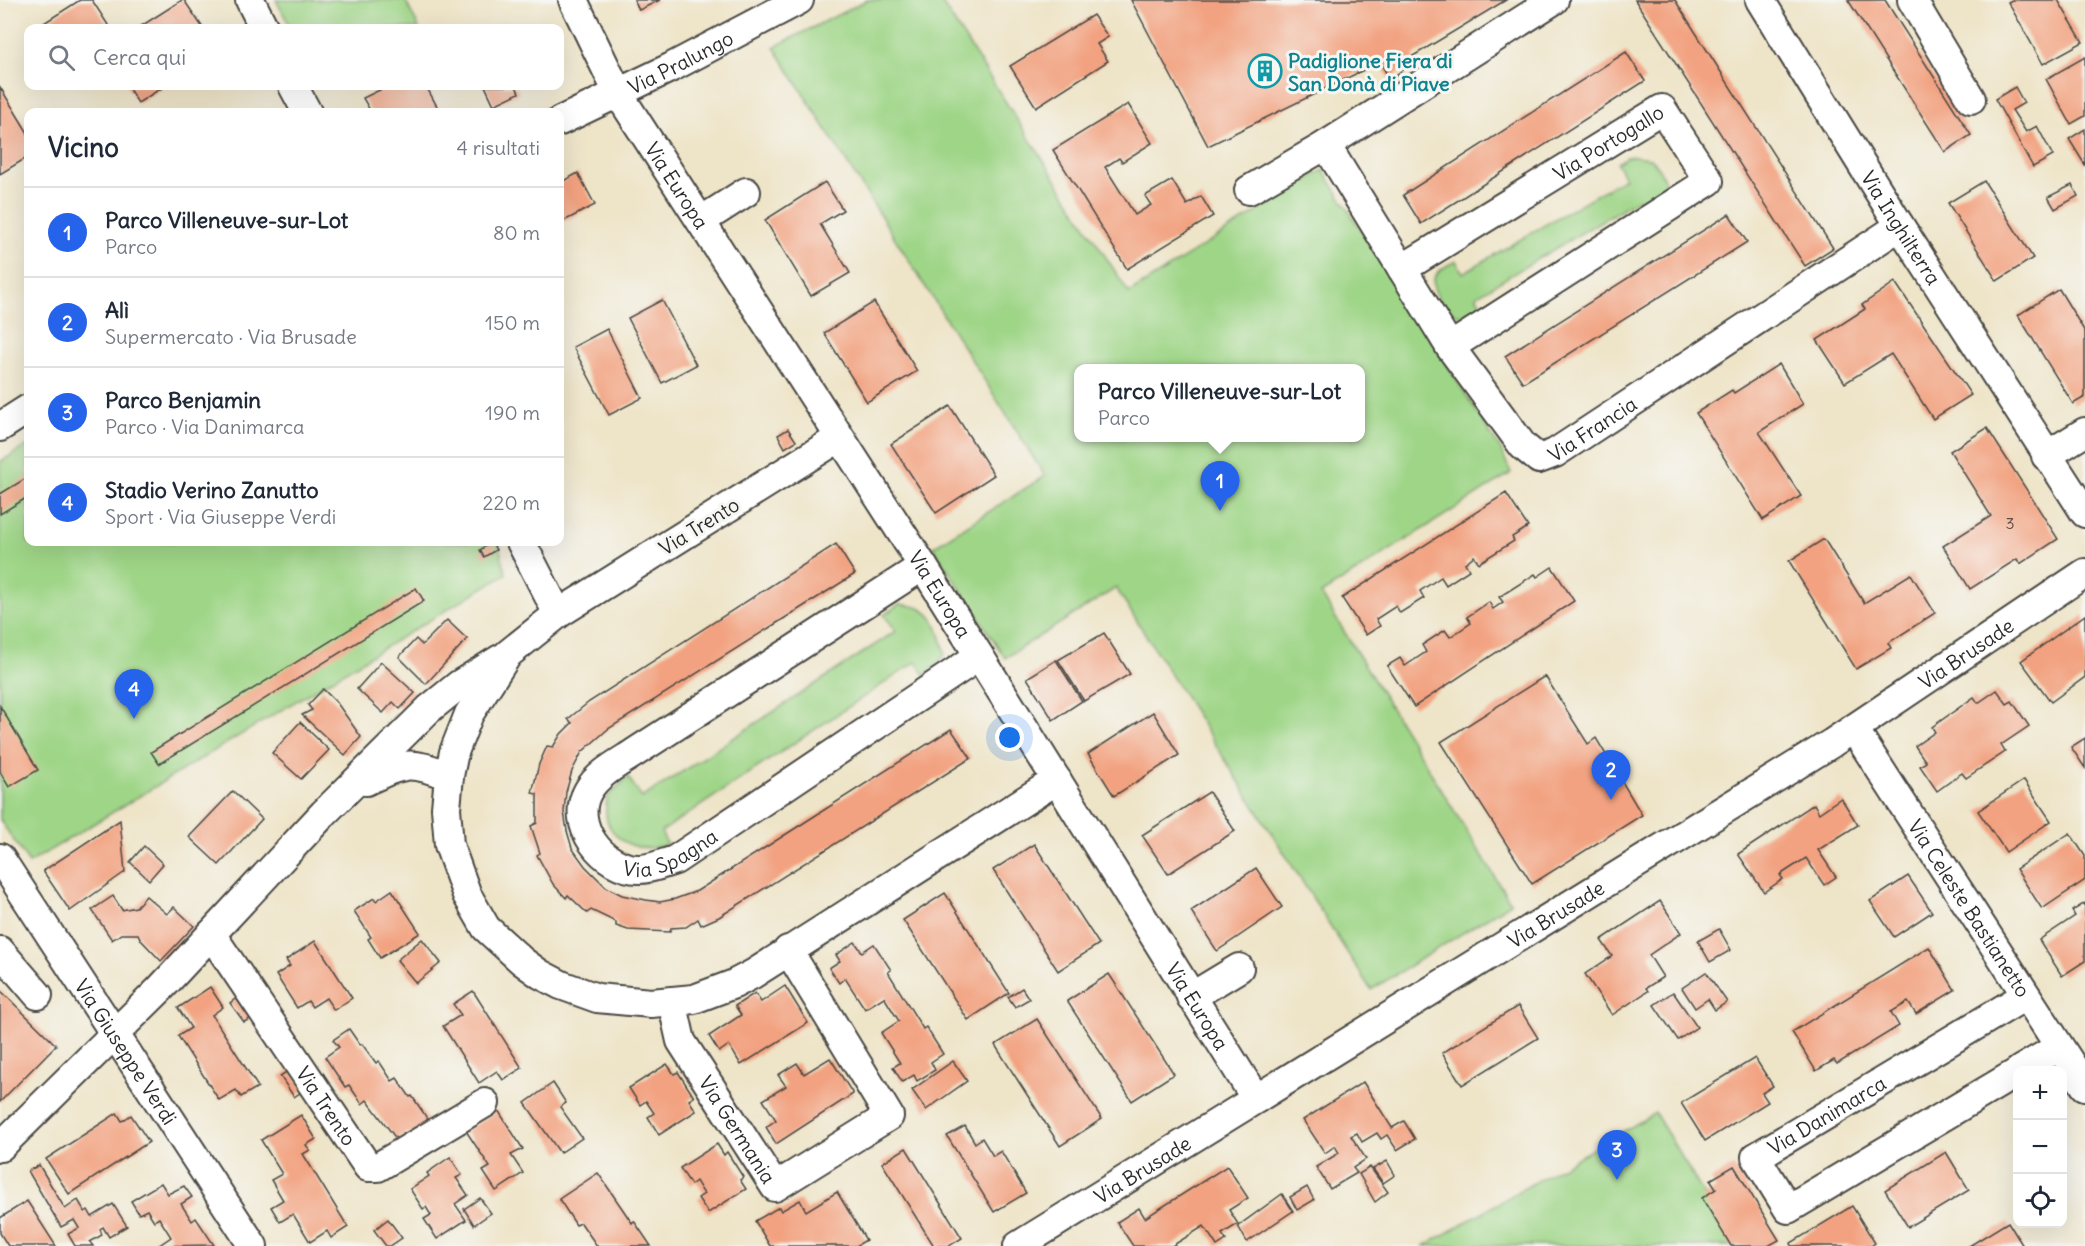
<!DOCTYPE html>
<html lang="it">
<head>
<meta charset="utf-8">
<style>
  :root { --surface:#fff; --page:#f2f2f3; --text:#1f2937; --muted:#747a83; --line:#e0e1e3; --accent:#2563eb }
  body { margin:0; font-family:Delius,sans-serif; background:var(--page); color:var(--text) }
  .controls { position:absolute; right:18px; bottom:18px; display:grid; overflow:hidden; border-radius:12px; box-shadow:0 6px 24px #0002 }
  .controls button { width:54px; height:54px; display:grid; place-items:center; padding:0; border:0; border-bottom:2px solid var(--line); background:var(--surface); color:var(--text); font:30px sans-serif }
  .you { position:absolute; left:1010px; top:738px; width:21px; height:21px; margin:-15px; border:4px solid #fff; border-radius:50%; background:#1a73e8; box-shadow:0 0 0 9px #1a73e833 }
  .badge { display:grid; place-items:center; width:39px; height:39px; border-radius:50%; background:var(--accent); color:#fff; font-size:20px; font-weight:700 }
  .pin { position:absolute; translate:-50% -50px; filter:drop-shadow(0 2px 3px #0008) }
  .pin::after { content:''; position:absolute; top:32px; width:21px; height:18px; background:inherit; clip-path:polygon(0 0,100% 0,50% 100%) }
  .popup { position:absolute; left:1074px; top:364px; width:291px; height:78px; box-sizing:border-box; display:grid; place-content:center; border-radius:12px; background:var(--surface); filter:drop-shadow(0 2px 4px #0005); font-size:20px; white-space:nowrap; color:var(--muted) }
  .popup b { font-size:22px; color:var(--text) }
  .popup::after { content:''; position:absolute; left:50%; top:100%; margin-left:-12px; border:12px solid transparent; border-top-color:var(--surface) }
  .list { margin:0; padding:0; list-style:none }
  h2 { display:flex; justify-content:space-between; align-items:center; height:78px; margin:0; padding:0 24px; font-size:26px }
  h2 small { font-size:20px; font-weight:400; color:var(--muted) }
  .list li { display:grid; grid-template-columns:39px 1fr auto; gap:18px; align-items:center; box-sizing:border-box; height:90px; padding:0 24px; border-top:2px solid var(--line) }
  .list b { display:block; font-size:22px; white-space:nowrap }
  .list p { margin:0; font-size:20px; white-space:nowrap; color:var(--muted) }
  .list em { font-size:20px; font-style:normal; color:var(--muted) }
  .icon { flex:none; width:33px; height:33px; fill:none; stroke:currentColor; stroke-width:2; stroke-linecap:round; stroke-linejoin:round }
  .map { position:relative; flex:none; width:2085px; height:1246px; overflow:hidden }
  .search { position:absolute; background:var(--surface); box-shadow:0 6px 24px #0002; left:24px; top:24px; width:540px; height:66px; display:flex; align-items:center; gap:15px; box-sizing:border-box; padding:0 21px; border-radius:12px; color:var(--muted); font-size:22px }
  .panel { position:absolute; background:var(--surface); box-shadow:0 6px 24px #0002; left:24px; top:108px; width:540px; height:438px; border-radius:12px }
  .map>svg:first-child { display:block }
  .green { fill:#9fd587; stroke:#658059; stroke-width:1.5; fill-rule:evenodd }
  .building { fill:#f2a280 }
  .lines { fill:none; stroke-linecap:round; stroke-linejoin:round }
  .minor-casing { stroke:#484743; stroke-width:32 }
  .minor { stroke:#fff; stroke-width:28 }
  .labels { text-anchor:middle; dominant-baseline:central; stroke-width:6; stroke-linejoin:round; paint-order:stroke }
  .number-label { font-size:16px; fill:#5d4940 }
  .culture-label { font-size:20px; font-weight:bold; fill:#0d838f; stroke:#f6f6f2; text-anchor:start }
  .street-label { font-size:20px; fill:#2b2b2b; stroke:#f6f6f2 }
</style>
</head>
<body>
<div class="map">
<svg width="2085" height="1246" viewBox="0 0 2085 1246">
  <rect width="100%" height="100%" fill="#f6f6f2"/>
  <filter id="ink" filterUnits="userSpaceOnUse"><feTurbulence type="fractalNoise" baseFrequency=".0167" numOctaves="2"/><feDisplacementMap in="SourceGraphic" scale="12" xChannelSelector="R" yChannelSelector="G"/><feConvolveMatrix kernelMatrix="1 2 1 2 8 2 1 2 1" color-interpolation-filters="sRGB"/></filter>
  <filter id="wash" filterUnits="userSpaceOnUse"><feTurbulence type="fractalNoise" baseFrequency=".008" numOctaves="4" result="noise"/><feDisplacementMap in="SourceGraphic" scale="24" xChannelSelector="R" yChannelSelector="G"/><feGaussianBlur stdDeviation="1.35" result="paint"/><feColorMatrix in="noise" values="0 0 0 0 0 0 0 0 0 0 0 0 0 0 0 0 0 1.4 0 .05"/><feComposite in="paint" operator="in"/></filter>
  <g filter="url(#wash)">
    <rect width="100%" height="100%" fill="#eee4c8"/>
    <g class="green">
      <polygon points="276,0 405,0 419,28 291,28"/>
      <path d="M867,0H940L1129,293L1323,170L1501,450L1511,473L1321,594L1511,903L1371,990L1116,588L1005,658L933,547L1045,476L774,47ZM1079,368H1361V438H1079Z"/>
      <path d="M1634,156L1650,158L1658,166L1666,184L1664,193L1646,209L1638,199L1476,296L1482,306C1477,308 1470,313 1465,315C1450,318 1430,293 1434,279C1437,270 1448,265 1456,261L1463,273L1625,178L1617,163L1626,157Z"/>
      <polygon points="28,445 28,542 498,542 506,574 29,863 0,820 0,462"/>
      <path d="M899,604C905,605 913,605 919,608C937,615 941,637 945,654L937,665L924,675L916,662L661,832L667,844C644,853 617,846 607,821C605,813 606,804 607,797L628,777L642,798L896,631L884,615Z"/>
      <polygon points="1655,1113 1735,1246 1424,1246"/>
    </g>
    <g id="blocks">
      <g class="building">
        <polygon points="80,0 92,0 110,28 36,28"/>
        <polygon points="182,0 184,0 203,28 138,28"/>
        <polygon points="634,0 660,0 639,10"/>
        <polygon points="1131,0 1506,0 1413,56 1415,59 1390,80 1380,62 1208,146"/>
        <polygon points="1635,0 1675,0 1833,248 1805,266"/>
        <polygon points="1848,0 1885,0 1971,135 1945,152"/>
        <polygon points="2012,0 2058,0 2083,42 2043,64 2008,2"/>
        <polygon points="1093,15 1108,37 1097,44 1108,61 1036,107 1010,66"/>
        <polygon points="1626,52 1645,81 1421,224 1403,195"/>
        <polygon points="2085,57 2085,116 2071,124 2046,79"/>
        <polygon points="127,86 165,86 138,103"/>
        <polygon points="388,86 426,86 440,112 371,112 363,98"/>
        <polygon points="485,86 516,86 519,93 494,105"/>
        <polygon points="0,87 28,133 28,157 0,174"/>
        <polygon points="2015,87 2024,103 2012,110 2026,132 2037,126 2053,156 2033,167 1995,99"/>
        <polygon points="1128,104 1152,143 1122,162 1119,158 1105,167 1135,215 1151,205 1145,196 1172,180 1187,205 1201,196 1213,216 1127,269 1053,150"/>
        <polygon points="2085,129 2085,165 2069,139"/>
        <polygon points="578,173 595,205 560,223 560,183"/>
        <polygon points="1984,181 2033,258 1997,281 1948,203"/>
        <polygon points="825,182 843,210 820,224 850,273 811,296 765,220"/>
        <polygon points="2072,185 2078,196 2055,209 2048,197"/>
        <polygon points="1729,214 1747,242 1523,383 1505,356"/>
        <polygon points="1895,282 1971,395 1933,419 1891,354 1845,383 1817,340 1865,309 1862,305"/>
        <polygon points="2059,289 2085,332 2085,397 2073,404 2018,315"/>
        <polygon points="662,300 696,365 662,383 628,318"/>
        <polygon points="874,302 917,371 867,402 824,333"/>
        <polygon points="607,329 642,398 609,415 573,347"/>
        <polygon points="1779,364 1803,404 1759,432 1801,496 1763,520 1696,413 1732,390 1734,393"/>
        <polygon points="950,406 994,475 936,513 891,444"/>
        <polygon points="1987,428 2058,539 2020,564 2017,559 1970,589 1943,546 1991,516 1950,451"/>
        <polygon points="788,429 796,441 785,448 778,435"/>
        <polygon points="28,477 28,497 0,514 0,494"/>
        <polygon points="1506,493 1528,527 1512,537 1514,541 1479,563 1474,556 1465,563 1469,570 1446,585 1441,577 1420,591 1424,598 1400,613 1396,606 1376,619 1380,626 1366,635 1342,598"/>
        <polygon points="1824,539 1864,603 1911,574 1935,613 1888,643 1891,648 1856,669 1789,561"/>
        <polygon points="492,542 496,550 484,557 480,550"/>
        <polygon points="836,544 855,574 608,729 582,752 572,771 566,792 564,812 567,831 572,848 585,866 606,887 622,895 646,900 660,902 675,899 697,891 951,729 971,758 719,917 701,925 698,919 686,927 671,928 670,932 628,930 616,926 616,922 591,910 587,913 568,895 566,898 553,884 537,855 540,853 531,826 537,823 537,794 532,793 539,764 547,746 553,747 561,734 572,723 568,719 589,702"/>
        <polygon points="1552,567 1574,601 1414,707 1387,666 1400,658 1405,666 1426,652 1422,645 1445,630 1450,637 1471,623 1467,617 1489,602 1493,609 1503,602 1499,597 1535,574 1537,577"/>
        <polygon points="416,588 424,601 159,764 151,752"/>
        <polygon points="2085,615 2085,677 2051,702 2021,661"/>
        <polygon points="447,620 467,639 426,684 399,657 416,639 422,645"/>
        <polygon points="1104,633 1130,674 1084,701 1058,660"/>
        <polygon points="1056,660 1082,701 1053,720 1027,678"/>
        <polygon points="381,662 415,693 400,709 393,702 383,713 357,689"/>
        <polygon points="1545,676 1588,744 1596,738 1642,815 1532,884 1441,742"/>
        <polygon points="323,689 337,703 361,737 345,755 302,715 312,710 308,705"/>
        <polygon points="1997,690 2007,704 2012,701 2029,726 2001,745 2005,752 1966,778 1962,773 1937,791 1920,766 1926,762 1915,746 1935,732 1932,727 1974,697 1978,703"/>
        <polygon points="0,706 38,770 9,787 0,772"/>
        <polygon points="1153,712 1179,755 1114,796 1088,754"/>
        <polygon points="300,722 329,750 301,779 272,753"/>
        <polygon points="2085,738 2085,768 2071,747"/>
        <polygon points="2024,780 2051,821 2006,852 1978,811"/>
        <polygon points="233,791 262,819 219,865 189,837"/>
        <polygon points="1209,792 1235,831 1168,874 1142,835"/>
        <polygon points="1841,798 1858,825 1818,850 1836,877 1824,885 1806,858 1780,875 1783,879 1764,892 1738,854 1814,804 1819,813"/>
        <polygon points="120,820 125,872 70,911 43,871"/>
        <polygon points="2070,833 2085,856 2085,880 2042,909 2016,869"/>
        <polygon points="1034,844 1099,944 1058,971 993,870"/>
        <polygon points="144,846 163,864 149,880 130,862"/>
        <polygon points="1256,868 1282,907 1217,951 1191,911"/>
        <polygon points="1908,876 1932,912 1894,937 1870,901"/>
        <polygon points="392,890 420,933 380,958 368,939 371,937 354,911 374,898 376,901"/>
        <polygon points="945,893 1009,993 968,1020 903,920"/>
        <polygon points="113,896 122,910 136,907 146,896 167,914 174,907 194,926 161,961 141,940 138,934 121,934 112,940 92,910"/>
        <polygon points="1660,901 1681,933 1649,955 1663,977 1646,988 1648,991 1612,1015 1585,974 1612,956 1601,940"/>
        <polygon points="2085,903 2085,961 2062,976 2039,940 2075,916 2072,911"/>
        <polygon points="1719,929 1731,950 1710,962 1698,941"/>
        <polygon points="422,939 441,963 416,983 397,960"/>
        <polygon points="315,941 352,998 334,1010 326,998 312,1007 308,1001 297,1008 276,975 290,966 286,960"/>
        <polygon points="855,942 862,952 874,944 891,970 888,972 923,1029 926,1027 943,1054 931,1062 935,1070 917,1081 914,1075 902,1082 893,1067 900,1063 881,1033 899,1021 884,997 865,1009 845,978 839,983 829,968 840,961 836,955"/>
        <polygon points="1929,947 1955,990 1916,1014 1908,1002 1891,1012 1899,1026 1837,1064 1834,1060 1816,1071 1792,1032"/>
        <polygon points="1706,972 1727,1002 1715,1010 1708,999 1695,1008 1682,988"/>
        <polygon points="1109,974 1174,1074 1132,1101 1067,1001"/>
        <polygon points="785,986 808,1023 741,1065 729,1045 719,1052 709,1036 741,1015 735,1006 755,993 761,1002"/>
        <polygon points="210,987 223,1007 212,1015 258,1087 241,1097 236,1090 219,1100 178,1036 191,1028 178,1008"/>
        <polygon points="1022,988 1029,999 1015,1007 1008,997"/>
        <polygon points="0,990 56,1045 0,1102"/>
        <polygon points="473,991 522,1068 503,1080 497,1071 479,1083 443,1026 461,1015 453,1004"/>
        <polygon points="1673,992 1697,1027 1678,1040 1654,1005"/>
        <polygon points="239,996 254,1017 244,1022 230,1003"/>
        <polygon points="1518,1006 1538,1038 1462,1085 1442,1053"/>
        <polygon points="1037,1019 1102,1119 1060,1146 995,1045"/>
        <polygon points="349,1029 360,1045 362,1044 376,1063 379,1061 392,1081 397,1078 410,1097 412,1096 431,1124 412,1137 409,1132 397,1140 367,1100 362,1104 349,1085 345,1087 325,1057 339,1047 333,1040"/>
        <polygon points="830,1058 853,1094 776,1144 766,1127 776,1120 763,1100 786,1086 778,1075 797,1063 804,1074"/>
        <polygon points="1755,1058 1773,1086 1762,1093 1768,1102 1705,1141 1681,1103"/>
        <polygon points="953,1061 967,1081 926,1110 912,1090"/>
        <polygon points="667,1064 674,1074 678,1072 694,1097 689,1100 696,1111 659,1135 648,1117 654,1113 646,1101 640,1105 629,1088"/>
        <polygon points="291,1069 304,1090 294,1097 280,1076"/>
        <polygon points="1363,1082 1392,1128 1404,1121 1415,1139 1397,1150 1387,1135 1381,1139 1377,1133 1362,1142 1357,1133 1351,1136 1366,1159 1353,1168 1357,1173 1330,1189 1316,1167 1339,1153 1335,1146 1325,1153 1303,1120"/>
        <polygon points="553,1083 566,1103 560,1107 582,1138 560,1153 525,1103"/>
        <polygon points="498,1110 523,1149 511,1155 523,1173 496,1191 483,1171 490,1167 466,1131"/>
        <polygon points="117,1113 122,1121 131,1115 149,1142 69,1194 46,1159"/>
        <polygon points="301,1115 316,1139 306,1145 310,1150 303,1154 348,1227 331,1238 327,1231 310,1242 293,1214 280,1222 271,1207 283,1200 271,1180 282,1174 261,1140"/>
        <polygon points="965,1126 975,1143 982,1138 993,1156 1001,1151 1026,1193 994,1212 947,1136"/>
        <polygon points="717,1144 724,1155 727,1152 743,1177 740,1180 746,1189 708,1213 698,1198 704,1194 696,1181 691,1185 680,1168"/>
        <polygon points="906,1148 962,1238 949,1246 934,1246 882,1163"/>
        <polygon points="1946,1152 1969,1190 1908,1227 1885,1190"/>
        <polygon points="450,1157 462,1175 456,1178 468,1195 455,1204 466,1220 437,1239 424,1219 431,1215 426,1207 423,1209 410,1189 429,1176 427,1173"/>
        <polygon points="1387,1161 1395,1175 1383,1183 1373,1169"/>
        <polygon points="39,1165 65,1209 78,1200 85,1212 88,1210 92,1217 113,1204 127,1226 109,1237 103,1227 100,1229 102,1235 90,1242 93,1246 75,1246 68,1234 79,1228 74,1220 61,1227 28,1171"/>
        <polygon points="1227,1166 1248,1198 1229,1210 1238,1224 1222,1234 1226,1240 1217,1246 1204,1226 1172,1246 1133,1246 1117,1222 1139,1208 1145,1218"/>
        <polygon points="1734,1166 1779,1240 1768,1246 1731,1246 1702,1198 1716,1189 1710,1180"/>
        <polygon points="1370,1167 1388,1192 1375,1202 1359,1174"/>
        <polygon points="598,1173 632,1223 634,1221 651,1246 597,1246 581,1223 576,1225 559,1199"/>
        <polygon points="161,1183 168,1194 184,1186 192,1197 181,1204 192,1221 196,1218 214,1245 158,1246 171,1237 159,1218 154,1221 147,1210 139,1214 131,1201"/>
        <polygon points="1307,1187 1314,1200 1297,1210 1290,1197"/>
        <polygon points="837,1192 866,1240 856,1246 770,1246 755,1221 779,1207 781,1211 800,1200 806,1211"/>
        <polygon points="1282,1194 1293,1211 1247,1242 1238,1226"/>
        <polygon points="480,1198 491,1213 474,1225 464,1209"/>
        <polygon points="27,1201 56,1246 8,1246 0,1233 0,1218"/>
        <polygon points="1852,1206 1875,1243 1871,1246 1792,1246 1791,1243"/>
        <polygon points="388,1219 402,1238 390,1246 386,1246 374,1230"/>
        <polygon points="2008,1222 2023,1246 1969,1246"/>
      </g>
    </g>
  </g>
  <g filter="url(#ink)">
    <use href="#blocks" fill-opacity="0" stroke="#484743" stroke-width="1.5"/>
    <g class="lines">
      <g class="minor-casing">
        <g id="minor">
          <polyline points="250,0 264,28"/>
          <path id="s1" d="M573,0L618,93L923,566L1256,1099"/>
          <path id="s2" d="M1760,0L1900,226L2085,513"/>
          <polyline points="1912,0 1971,99"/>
          <polyline points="293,86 307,112"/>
          <path id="s3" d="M560,121L672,67L799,0"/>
          <path id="s4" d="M1326,145L1450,347L1523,446L1539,459L1555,453L1900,226"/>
          <polyline points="1249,190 1326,145 1554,0"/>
          <polyline points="701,221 746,192"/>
          <path id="s5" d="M1402,269L1662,109L1709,181L1450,347"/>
          <polyline points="0,427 28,409"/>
          <polyline points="839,438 558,614 508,654 469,714 454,752 449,776 446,808 449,845 467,895 486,928 522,961 540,974 561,985 597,998 651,1003 694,999 734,984 753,974 1057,780"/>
          <polyline points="2046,456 2085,432"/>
          <polyline points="521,542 558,614"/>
          <path id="s6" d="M923,566L637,751C621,762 598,773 588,791C569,824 603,870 640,869C652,869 664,863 675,860L979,656"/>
          <path id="s7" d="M1854,729L2085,1086"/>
          <path d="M366,781C404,763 408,760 449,776"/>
          <path id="s8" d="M0,858L253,1246"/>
          <path id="s9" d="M211,934L368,1167H378L485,1103"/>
          <polyline points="0,951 38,995"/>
          <polyline points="1191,997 1239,968"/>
          <path id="s10" d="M672,1001L681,1041L775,1187L889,1116L788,950"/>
          <polyline points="2020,1070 2059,1047"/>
          <path id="s11" d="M2018,1072L1788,1209L1756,1157L2025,996"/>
          <polyline points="0,1147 159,990 324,813 429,709 460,684 500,659"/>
          <path id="s12" d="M1018,1246L1832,743L2085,573"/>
        </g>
      </g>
      <use href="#minor" class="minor"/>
    </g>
  </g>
  <defs>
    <g id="building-ring" transform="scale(1.725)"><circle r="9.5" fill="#f6f6f2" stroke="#0f9aa8" stroke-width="1.5"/><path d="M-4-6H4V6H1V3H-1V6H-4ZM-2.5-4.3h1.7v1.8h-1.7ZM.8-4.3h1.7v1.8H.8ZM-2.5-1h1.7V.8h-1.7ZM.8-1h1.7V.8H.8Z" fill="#0f9aa8"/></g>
  </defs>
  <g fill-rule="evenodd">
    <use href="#building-ring" x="1265" y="71"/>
  </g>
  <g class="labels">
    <g class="number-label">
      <text x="2010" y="523">3</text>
    </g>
    <g class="culture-label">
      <text x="1288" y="60">Padiglione Fiera di<tspan x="1288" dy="23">San Donà di Piave</tspan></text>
    </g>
    <g class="street-label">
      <text stroke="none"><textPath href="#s3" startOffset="134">Via Pralungo</textPath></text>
      <text stroke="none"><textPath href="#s5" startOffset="242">Via Portogallo</textPath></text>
      <text stroke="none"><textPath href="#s1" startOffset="213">Via Europa</textPath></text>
      <text stroke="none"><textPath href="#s2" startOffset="268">Via Inghilterra</textPath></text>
      <text stroke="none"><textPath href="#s4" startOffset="442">Via Francia</textPath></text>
      <text transform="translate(699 526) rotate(-32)">Via Trento</text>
      <text stroke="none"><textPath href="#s1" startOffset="699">Via Europa</textPath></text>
      <text stroke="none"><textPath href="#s12" startOffset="1118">Via Brusade</textPath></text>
      <text stroke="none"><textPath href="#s6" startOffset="549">Via Spagna</textPath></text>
      <text stroke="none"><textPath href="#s7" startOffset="213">Via Celeste Bastianetto</textPath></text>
      <text stroke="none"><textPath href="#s12" startOffset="632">Via Brusade</textPath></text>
      <text stroke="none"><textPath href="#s1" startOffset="1185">Via Europa</textPath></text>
      <text stroke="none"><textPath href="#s8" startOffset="231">Via Giuseppe Verdi</textPath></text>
      <text stroke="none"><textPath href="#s9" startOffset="207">Via Trento</textPath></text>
      <text stroke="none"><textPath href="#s11" startOffset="411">Via Danimarca</textPath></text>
      <text stroke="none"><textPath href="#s10" startOffset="146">Via Germania</textPath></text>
      <text stroke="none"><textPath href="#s12" startOffset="146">Via Brusade</textPath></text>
    </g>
  </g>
</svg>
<div class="controls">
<button>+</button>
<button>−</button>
<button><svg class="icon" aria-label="locate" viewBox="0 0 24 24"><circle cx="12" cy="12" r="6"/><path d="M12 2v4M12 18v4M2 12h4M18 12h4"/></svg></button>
</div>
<div class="you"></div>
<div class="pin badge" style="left:1220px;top:511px">1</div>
<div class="popup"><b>Parco Villeneuve-sur-Lot</b>Parco</div>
<div class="pin badge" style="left:1611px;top:800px">2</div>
<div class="pin badge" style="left:1617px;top:1180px">3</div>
<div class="pin badge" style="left:134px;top:719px">4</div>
<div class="search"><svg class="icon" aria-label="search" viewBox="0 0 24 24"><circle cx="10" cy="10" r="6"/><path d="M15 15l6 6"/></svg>Cerca qui</div>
<section class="panel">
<h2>Vicino<small>4 risultati</small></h2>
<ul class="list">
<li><span class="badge">1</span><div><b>Parco Villeneuve-sur-Lot</b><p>Parco</p></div><em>80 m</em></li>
<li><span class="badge">2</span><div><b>Alì</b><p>Supermercato · Via Brusade</p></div><em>150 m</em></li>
<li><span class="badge">3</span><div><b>Parco Benjamin</b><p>Parco · Via Danimarca</p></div><em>190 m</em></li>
<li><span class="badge">4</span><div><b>Stadio Verino Zanutto</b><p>Sport · Via Giuseppe Verdi</p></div><em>220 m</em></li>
</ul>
</section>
</div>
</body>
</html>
